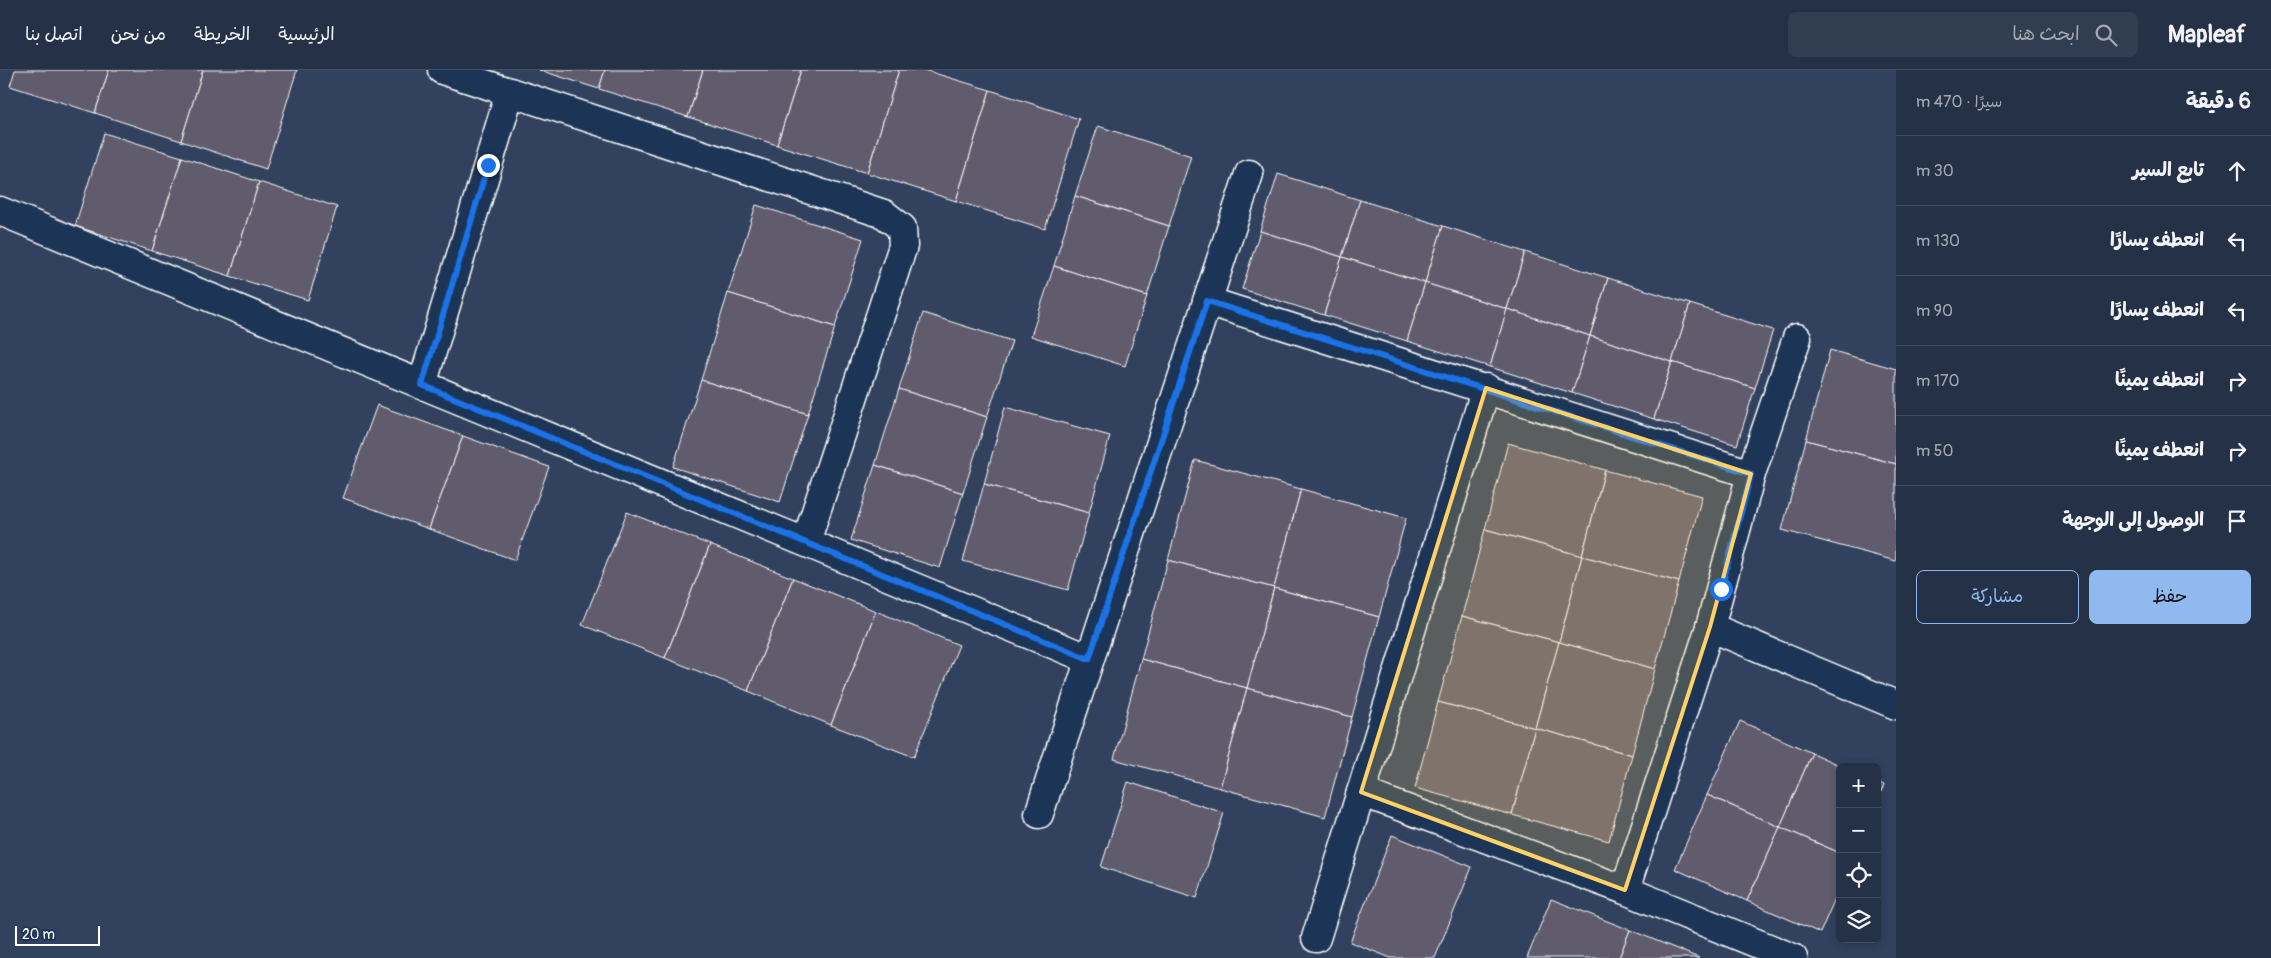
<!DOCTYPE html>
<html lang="ar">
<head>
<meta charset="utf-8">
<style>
  :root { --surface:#253146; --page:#313d51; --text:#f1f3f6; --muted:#a3a9b3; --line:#424c5f; --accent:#90b9f0 }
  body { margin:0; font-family:Pangolin,"Playpen Sans Arabic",sans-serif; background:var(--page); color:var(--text); direction:rtl }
  .controls { position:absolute; right:15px; bottom:15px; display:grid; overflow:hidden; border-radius:8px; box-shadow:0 2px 8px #0003 }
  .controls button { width:45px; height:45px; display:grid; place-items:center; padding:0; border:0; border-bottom:1px solid var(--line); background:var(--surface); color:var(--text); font:25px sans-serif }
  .scale { position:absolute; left:15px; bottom:12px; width:85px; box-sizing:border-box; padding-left:5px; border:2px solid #fff; border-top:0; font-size:14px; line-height:18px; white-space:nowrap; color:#fff; -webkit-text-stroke:4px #1d3557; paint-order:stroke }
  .stop { position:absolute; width:15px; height:15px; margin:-11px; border:4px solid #1a73e8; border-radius:50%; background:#fff }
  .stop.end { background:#1a73e8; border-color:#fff; box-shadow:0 1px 5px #0008 }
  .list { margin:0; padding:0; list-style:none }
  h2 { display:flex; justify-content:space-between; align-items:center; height:65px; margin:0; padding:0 20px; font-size:21px }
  h2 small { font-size:16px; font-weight:400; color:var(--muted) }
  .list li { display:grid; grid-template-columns:32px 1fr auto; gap:15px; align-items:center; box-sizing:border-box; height:70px; padding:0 20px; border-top:1px solid var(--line) }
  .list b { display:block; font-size:19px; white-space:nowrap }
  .list em { font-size:16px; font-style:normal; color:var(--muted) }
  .actions { display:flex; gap:10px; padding:15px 20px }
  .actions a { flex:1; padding:11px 0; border:1px solid var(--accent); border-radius:8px; text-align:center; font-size:18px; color:var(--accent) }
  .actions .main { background:var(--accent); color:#111 }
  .icon { flex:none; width:28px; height:28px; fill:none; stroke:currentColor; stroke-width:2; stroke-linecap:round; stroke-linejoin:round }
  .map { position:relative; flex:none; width:1896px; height:888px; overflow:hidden; direction:ltr }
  header { display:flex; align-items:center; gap:30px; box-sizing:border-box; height:70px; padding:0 25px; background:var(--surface); border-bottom:1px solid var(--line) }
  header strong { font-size:24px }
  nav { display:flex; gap:28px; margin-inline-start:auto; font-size:18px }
  .search { width:350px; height:45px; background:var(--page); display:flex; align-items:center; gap:12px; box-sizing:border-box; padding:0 18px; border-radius:8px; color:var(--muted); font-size:19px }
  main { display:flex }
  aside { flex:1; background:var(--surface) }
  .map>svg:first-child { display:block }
  .building { fill:#615c6d; stroke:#fff }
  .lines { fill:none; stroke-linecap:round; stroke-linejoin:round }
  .minor-casing { stroke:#fff; stroke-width:31 }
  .minor { stroke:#1d3557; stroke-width:28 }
  .route { stroke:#1a73e8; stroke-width:6 }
  .marked { fill:#ffd166; fill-opacity:0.2; stroke:#ffd166; stroke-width:4; stroke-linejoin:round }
</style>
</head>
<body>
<header>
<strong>Mapleaf</strong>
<div class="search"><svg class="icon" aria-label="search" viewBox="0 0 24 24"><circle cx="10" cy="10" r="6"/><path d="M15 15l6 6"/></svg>ابحث هنا</div>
<nav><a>الرئيسية</a><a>الخريطة</a><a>من نحن</a><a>اتصل بنا</a></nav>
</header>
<main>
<aside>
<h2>6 دقيقة<small>سيرًا · 470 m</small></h2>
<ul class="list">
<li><svg class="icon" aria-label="ahead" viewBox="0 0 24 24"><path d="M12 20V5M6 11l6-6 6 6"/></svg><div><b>تابع السير</b></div><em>30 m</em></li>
<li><svg class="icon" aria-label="left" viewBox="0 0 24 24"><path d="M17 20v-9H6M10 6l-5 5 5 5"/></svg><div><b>انعطف يسارًا</b></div><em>130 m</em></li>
<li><svg class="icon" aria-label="left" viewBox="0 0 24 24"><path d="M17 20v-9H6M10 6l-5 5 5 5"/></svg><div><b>انعطف يسارًا</b></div><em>90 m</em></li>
<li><svg class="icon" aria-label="right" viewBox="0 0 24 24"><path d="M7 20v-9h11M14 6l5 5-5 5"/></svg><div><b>انعطف يمينًا</b></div><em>170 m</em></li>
<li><svg class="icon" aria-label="right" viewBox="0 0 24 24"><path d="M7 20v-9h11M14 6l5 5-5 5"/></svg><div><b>انعطف يمينًا</b></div><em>50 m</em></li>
<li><svg class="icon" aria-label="arrive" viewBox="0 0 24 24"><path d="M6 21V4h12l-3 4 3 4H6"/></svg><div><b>الوصول إلى الوجهة</b></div></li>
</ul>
<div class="actions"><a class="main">حفظ</a><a>مشاركة</a></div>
</aside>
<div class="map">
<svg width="1896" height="888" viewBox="0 0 1896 888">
  <rect width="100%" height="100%" fill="#31415e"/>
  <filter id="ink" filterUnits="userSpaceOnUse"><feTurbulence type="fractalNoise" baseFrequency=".02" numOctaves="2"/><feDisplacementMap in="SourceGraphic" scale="10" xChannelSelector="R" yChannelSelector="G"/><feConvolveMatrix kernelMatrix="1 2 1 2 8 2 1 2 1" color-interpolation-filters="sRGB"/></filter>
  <g filter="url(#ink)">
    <g class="building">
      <polygon points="15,0 109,0 95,43 10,16"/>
      <polygon points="109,0 203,0 181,71 95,43"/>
      <polygon points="203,0 297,0 266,99 181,71"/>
      <polygon points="539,0 605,0 599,19"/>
      <polygon points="605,0 703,0 688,47 599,19"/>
      <polygon points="703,0 801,0 777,75 688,47"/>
      <polygon points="801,0 899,0 867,103 777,75"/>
      <polygon points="899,0 924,0 990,20 956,131 867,103"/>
      <polygon points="990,20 1079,49 1045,159 956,131"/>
      <polygon points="1098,56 1191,86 1169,156 1075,126"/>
      <polygon points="104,63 182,87 152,181 75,156"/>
      <polygon points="182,87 259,112 230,206 152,181"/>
      <polygon points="1278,104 1360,130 1342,187 1260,161"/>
      <polygon points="259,112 337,137 308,230 230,206"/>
      <polygon points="1075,126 1169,156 1147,226 1054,196"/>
      <polygon points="1360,130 1443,156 1425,213 1342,187"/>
      <polygon points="756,135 863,169 835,257 728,223"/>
      <polygon points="1443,156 1525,182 1507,239 1425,213"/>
      <polygon points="1260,161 1342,187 1324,245 1242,219"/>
      <polygon points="1525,182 1608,208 1590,266 1507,239"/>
      <polygon points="1342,187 1425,213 1407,271 1324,245"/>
      <polygon points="1054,196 1147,226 1125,296 1031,266"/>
      <polygon points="1608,208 1690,234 1672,292 1590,266"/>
      <polygon points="1425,213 1507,239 1490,297 1407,271"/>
      <polygon points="728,223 835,257 808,344 701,310"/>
      <polygon points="1690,234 1773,260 1755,318 1672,292"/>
      <polygon points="1507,239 1590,266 1572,323 1490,297"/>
      <polygon points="923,243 1012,271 987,347 899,319"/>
      <polygon points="1590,266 1672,292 1654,349 1572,323"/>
      <polygon points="1830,280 1896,299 1896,394 1806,370"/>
      <polygon points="1672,292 1755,318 1737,375 1654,349"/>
      <polygon points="701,310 808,344 780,432 673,397"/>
      <polygon points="899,319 987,347 963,423 875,395"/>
      <polygon points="377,335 463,366 429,459 343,428"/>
      <polygon points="1005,337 1110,366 1089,443 984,414"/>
      <polygon points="463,366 549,397 515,490 429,459"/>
      <polygon points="1806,370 1896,394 1896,491 1782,460"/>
      <polygon points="1508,373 1605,400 1582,486 1485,459"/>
      <polygon points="1195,390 1301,419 1274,518 1168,490"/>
      <polygon points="875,395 963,423 940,498 851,470"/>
      <polygon points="1605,400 1702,426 1679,512 1582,486"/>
      <polygon points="984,414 1089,443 1068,520 963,491"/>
      <polygon points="1301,419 1406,448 1379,547 1274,518"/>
      <polygon points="627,442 710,475 665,588 582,555"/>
      <polygon points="1485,459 1582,486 1559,572 1462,546"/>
      <polygon points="710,475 793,508 748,621 665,588"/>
      <polygon points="1582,486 1679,512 1655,599 1559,572"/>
      <polygon points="1168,490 1274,518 1247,618 1141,589"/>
      <polygon points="793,508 876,541 831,655 748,621"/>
      <polygon points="1274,518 1379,547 1352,647 1247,618"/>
      <polygon points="876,541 959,575 914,687 831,655"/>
      <polygon points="1462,546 1559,572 1535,658 1438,632"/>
      <polygon points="1559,572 1655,599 1632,685 1535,658"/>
      <polygon points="1141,589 1247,618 1220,718 1114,689"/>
      <polygon points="1247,618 1352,647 1325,747 1220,718"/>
      <polygon points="1438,632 1535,658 1512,745 1415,718"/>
      <polygon points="1740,651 1812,683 1780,757 1707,725"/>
      <polygon points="1535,658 1632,685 1609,771 1512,745"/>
      <polygon points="1812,683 1843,697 1840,697 1840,783 1780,757"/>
      <polygon points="1128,712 1224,743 1197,828 1101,797"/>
      <polygon points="1877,712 1884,715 1877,731"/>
      <polygon points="1707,725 1780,757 1747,831 1675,799"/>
      <polygon points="1780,757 1840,783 1840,817 1820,863 1747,831"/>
      <polygon points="1392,765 1472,797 1435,888 1391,888 1350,872"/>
      <polygon points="1551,829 1630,860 1619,888 1527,888"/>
      <polygon points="1630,860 1699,888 1619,888"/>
    </g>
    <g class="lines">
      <g class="minor-casing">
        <g id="minor">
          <polyline points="442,0 884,144 902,158 903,176 806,472"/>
          <polyline points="0,141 1089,589"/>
          <polyline points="1207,231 1751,404 1710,557 1625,820"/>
          <polyline points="422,315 510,22"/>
          <polyline points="1751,404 1797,268"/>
          <polyline points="1710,557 1896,635"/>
          <polyline points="1361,722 1625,820 1793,888"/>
          <polyline points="1039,744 1249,104"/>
          <polyline points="1316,868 1486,318"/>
        </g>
      </g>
      <use href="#minor" class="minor"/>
    </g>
  </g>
  <g class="lines" filter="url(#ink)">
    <polyline class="route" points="488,95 422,315 1089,589 1207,231 1751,404 1721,519"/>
  </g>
  <path class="marked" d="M1486,318L1751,404L1710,557L1625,820L1361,722Z"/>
</svg>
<div class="controls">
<button>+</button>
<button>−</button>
<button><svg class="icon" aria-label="locate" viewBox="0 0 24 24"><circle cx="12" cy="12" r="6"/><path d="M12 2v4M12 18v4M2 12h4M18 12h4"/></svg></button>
<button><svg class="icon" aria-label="layers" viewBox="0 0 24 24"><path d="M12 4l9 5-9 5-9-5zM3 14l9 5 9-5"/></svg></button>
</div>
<div class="scale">20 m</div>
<div class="stop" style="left:1721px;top:519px"></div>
<div class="stop end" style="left:488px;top:95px"></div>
</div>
</main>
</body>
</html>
